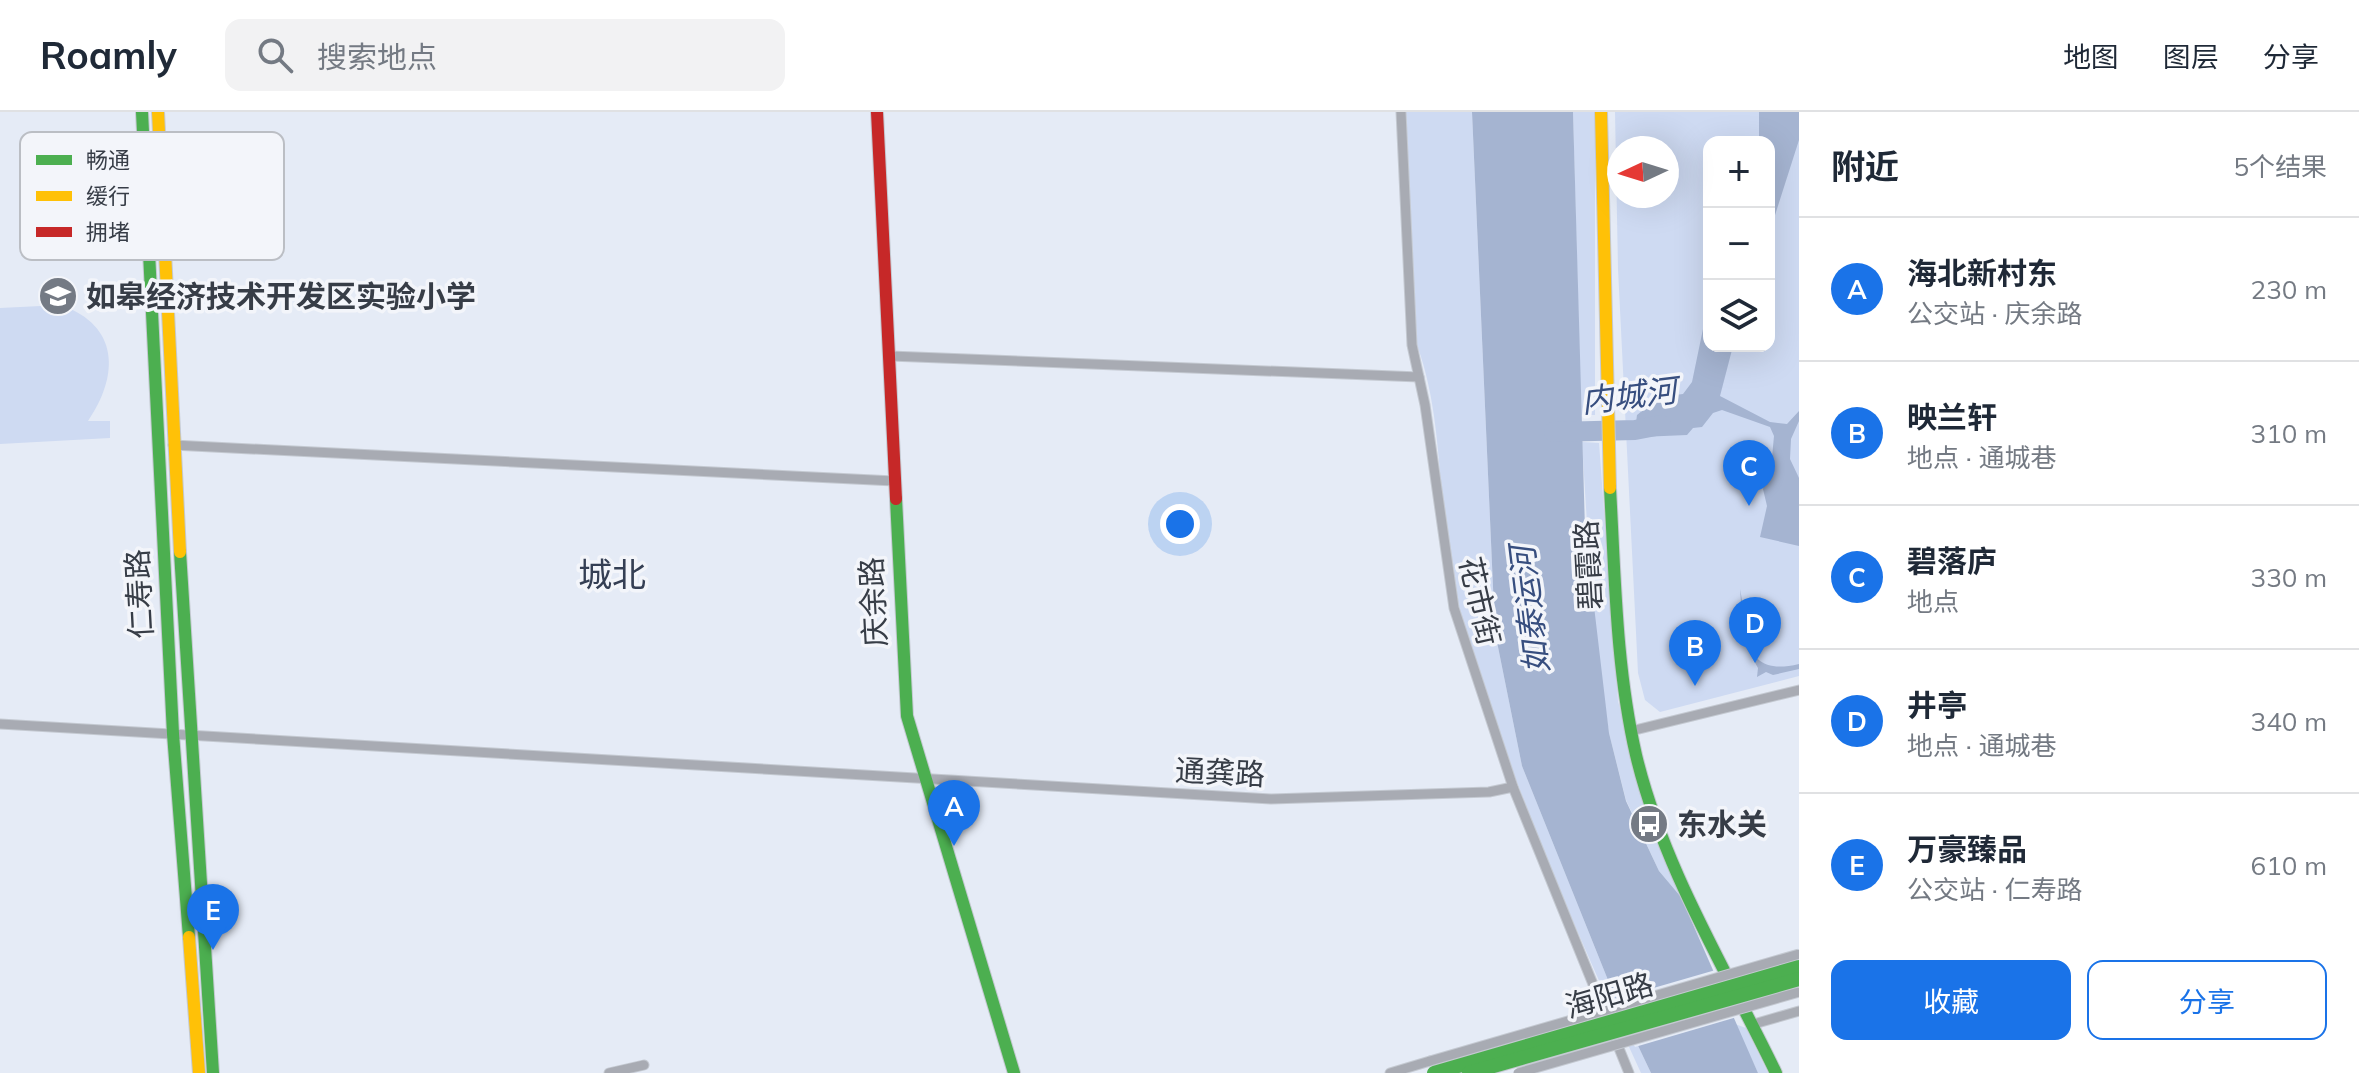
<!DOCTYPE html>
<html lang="zh">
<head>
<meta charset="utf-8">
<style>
  :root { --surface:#fff; --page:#f2f2f3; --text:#1f2937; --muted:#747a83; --line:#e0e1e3; --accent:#1a73e8 }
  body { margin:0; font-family:Mulish,"Noto Sans SC",sans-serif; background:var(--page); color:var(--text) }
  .controls { position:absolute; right:24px; top:24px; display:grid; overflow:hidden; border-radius:16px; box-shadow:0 8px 32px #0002 }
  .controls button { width:72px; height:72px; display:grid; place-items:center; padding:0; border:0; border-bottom:2px solid var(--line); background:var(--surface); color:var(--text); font:40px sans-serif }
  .compass { position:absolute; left:1607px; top:24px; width:72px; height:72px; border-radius:50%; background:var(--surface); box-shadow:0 8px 32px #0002; rotate:266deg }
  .you { position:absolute; left:1180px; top:412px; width:28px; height:28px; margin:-20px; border:6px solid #fff; border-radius:50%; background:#1a73e8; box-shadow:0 0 0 12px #1a73e833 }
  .badge { display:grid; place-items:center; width:52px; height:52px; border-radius:50%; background:var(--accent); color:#fff; font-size:26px; font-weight:700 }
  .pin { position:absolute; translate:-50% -66px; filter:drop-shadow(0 2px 4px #0008) }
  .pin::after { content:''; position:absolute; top:42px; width:28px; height:24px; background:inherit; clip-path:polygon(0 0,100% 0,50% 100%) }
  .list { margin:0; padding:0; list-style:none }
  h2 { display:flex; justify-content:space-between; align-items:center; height:104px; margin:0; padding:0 32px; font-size:34px }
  h2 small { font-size:26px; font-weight:400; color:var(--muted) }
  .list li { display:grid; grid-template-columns:52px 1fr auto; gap:24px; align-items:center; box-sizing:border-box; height:144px; padding:0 32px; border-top:2px solid var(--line) }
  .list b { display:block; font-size:30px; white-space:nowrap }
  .list p { margin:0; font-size:26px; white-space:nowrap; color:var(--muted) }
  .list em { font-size:26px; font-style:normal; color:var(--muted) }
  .actions { display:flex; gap:16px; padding:24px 32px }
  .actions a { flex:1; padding:18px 0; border:2px solid var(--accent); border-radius:16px; text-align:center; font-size:28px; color:var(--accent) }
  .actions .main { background:var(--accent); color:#fff }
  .icon { flex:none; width:44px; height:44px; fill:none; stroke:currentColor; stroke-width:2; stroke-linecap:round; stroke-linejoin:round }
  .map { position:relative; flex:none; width:1799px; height:961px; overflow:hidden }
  header { display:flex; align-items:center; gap:48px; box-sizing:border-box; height:112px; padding:0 40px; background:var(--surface); border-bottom:2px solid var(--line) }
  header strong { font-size:38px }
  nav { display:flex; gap:44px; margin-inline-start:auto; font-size:28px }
  .search { width:560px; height:72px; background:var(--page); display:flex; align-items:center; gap:20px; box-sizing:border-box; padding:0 28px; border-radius:16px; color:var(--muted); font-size:30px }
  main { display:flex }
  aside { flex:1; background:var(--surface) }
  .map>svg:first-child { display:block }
  .green { fill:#cedaf2; fill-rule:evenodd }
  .water { fill:#a5b4d1 }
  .pier { fill:#e5ebf6 }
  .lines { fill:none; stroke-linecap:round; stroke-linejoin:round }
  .river { stroke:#a5b4d1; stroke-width:20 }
  .street-casing { stroke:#c4c9d1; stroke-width:11 }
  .fast-casing { stroke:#c4c9d1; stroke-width:14 }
  .slow-casing { stroke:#c4c9d1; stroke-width:14 }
  .jam-casing { stroke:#c4c9d1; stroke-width:14 }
  .street { stroke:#a8abb3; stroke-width:9 }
  .fast { stroke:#4caf50; stroke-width:12 }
  .slow { stroke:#ffc107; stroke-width:12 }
  .jam { stroke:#c62828; stroke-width:12 }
  .street-bridge-casing { stroke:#c4c9d1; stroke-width:11; stroke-linecap:butt }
  .fast-bridge-casing { stroke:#c4c9d1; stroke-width:16; stroke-linecap:butt }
  .street-bridge { stroke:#a8abb3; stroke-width:9 }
  .fast-bridge { stroke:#4caf50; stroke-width:14 }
  .labels { text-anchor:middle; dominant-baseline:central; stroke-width:7; stroke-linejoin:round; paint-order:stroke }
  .poi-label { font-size:30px; font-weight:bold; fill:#373d47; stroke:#f3f5fa; text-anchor:start }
  .street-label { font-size:30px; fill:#373d47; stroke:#f3f5fa }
  .water-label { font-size:32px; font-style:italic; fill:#374e7f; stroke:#f3f5fa }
  .quarter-label { font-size:34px; fill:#353f54; stroke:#f3f5fa }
  .key { fill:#f3f5fa; stroke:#bbbec4; stroke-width:2 }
  .key-label { font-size:22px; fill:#373d47 }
</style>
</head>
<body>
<header>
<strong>Roamly</strong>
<div class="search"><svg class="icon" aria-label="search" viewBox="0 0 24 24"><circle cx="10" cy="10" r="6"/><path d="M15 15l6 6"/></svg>搜索地点</div>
<nav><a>地图</a><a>图层</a><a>分享</a></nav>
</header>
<main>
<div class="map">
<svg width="1799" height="961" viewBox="0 0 1799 961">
  <rect width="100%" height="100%" fill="#e5ebf6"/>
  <g class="green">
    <path d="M1405,0H1472L1495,520L1522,654L1614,883L1651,961H1641C1571,809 1503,653 1458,491C1435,407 1447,315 1417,233Z"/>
    <polygon points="1573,0 1594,0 1595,15 1595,303 1581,303"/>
    <path d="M1615,0H1799V564L1660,600L1645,588L1638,561L1618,157ZM1709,30H1769V234H1709ZM1619,36H1667V84H1619Z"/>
    <path d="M61,193C120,214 119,264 88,309H110V326L0,332V196Z"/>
    <polygon points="1582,330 1599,331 1618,589 1651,716 1681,785 1659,759 1626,688 1609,621 1593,509"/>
    <polygon points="1735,912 1746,916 1768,961 1758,961"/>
  </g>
  <g class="water">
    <polygon points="1472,0 1573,0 1585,418 1609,621 1626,689 1659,759 1681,785 1758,961 1651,961 1614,883 1522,654 1495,520"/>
    <polygon points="1759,0 1799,0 1799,28 1769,122 1769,30 1759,30"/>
    <polygon points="1709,188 1709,234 1733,234 1720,284 1770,310 1787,312 1799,299 1799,309 1791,327 1790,347 1799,366 1799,434 1760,425 1767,394 1763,377 1771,356 1774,324 1770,315 1722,298 1713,301 1702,315 1693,316 1687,323 1640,325 1635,318 1637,303 1659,285 1683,282 1692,270"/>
    <path d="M1740,477C1749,520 1740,566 1799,552V557L1773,563L1766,560L1757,565L1758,556L1744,531Z"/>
  </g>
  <polygon class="pier" points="1719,857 1737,905 1635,935 1612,888"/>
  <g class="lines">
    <polyline class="river" points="1554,320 1635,318 1661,313"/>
    <g class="street-casing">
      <g id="street">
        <polyline points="1401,0 1412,233 1425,293 1454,496 1513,675 1629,961"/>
        <polyline points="890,244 1419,265"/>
        <polyline points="173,333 894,369"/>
        <polyline points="0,612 1271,687 1489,680 1513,675"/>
        <polyline points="1631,619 1799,578"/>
        <polyline points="1754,912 1799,899"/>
        <polyline points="609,961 644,953"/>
        <polyline points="1390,961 1430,949"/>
      </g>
    </g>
    <g class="fast-casing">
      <g id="fast">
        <polyline points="142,0 173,622 189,825"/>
        <path d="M1610,376C1615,465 1616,556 1636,643C1663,756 1726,857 1776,961"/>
        <polyline points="896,387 907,604 1014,961"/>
        <polyline points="180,440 213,961"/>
      </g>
    </g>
    <g class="slow-casing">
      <g id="slow">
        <polyline points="158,0 180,440"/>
        <polyline points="1601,0 1610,376"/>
        <polyline points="189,825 199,961"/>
      </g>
    </g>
    <g class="jam-casing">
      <polyline id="jam" points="877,0 896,387"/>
    </g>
    <use href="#street" class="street"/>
    <use href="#fast" class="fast"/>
    <use href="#slow" class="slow"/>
    <use href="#jam" class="jam"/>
    <g class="street-bridge-casing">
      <g id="street-bridge">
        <polyline points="1430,949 1799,842"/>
        <polyline points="1518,961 1799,880"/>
      </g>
    </g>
    <g class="fast-bridge-casing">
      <g id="fast-bridge">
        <polyline points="1434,961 1799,855"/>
        <polyline points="1469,961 1799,867"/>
      </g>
    </g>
    <use href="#street-bridge" class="street-bridge"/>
    <use href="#fast-bridge" class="fast-bridge"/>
  </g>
  <defs>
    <g id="school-disc" transform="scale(2)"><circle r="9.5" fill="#747a84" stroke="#f3f5fa"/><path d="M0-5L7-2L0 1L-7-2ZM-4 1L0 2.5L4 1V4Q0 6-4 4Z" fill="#fff"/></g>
    <g id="bus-disc" transform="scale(2)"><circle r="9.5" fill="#747a84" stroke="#f3f5fa"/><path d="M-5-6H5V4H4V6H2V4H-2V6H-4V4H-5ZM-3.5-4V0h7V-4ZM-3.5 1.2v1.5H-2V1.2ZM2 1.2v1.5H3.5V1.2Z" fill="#fff"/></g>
  </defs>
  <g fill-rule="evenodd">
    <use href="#school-disc" x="58" y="184"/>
    <use href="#bus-disc" x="1649" y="712"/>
  </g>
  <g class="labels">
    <g class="poi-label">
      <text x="86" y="184">如皋经济技术开发区实验小学</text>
      <text x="1677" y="712">东水关</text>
    </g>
    <g class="street-label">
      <text transform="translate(1588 453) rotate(-93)">碧霞路</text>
      <text transform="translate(139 482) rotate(-93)">仁寿路</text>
      <text transform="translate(1480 489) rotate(77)">花市街</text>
      <text transform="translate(873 490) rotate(-93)">庆余路</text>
      <text transform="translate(1220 660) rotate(3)">通龚路</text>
      <text transform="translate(1609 883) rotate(-16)">海阳路</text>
    </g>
    <g class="water-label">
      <text transform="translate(1629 283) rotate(-7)">内城河</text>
      <text transform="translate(1529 498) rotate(-97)">如泰运河</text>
    </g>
    <g class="quarter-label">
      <text x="612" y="462">城北</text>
    </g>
  </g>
  <rect x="20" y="20" width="264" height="128" rx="12" class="key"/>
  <rect x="36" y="43" width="36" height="10" fill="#4caf50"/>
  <rect x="36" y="79" width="36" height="10" fill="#ffc107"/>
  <rect x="36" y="115" width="36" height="10" fill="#c62828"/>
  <g class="key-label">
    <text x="86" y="56">畅通</text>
    <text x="86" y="92">缓行</text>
    <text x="86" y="128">拥堵</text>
  </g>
</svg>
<div class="controls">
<button>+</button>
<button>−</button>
<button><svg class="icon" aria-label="layers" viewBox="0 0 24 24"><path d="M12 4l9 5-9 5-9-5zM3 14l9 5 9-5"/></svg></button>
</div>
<svg class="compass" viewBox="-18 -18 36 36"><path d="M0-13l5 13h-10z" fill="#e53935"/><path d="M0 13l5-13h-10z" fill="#747a83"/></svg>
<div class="you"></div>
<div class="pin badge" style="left:954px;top:734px">A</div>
<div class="pin badge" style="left:1695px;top:574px">B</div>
<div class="pin badge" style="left:1749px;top:394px">C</div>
<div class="pin badge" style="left:1755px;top:551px">D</div>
<div class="pin badge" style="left:213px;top:838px">E</div>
</div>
<aside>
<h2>附近<small>5个结果</small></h2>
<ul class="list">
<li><span class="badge">A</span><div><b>海北新村东</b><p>公交站 · 庆余路</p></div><em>230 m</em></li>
<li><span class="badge">B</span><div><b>映兰轩</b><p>地点 · 通城巷</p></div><em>310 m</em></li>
<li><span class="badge">C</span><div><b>碧落庐</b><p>地点</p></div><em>330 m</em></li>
<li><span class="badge">D</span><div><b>井亭</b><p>地点 · 通城巷</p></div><em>340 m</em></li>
<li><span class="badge">E</span><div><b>万豪臻品</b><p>公交站 · 仁寿路</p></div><em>610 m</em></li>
</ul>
<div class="actions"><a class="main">收藏</a><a>分享</a></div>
</aside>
</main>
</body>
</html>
